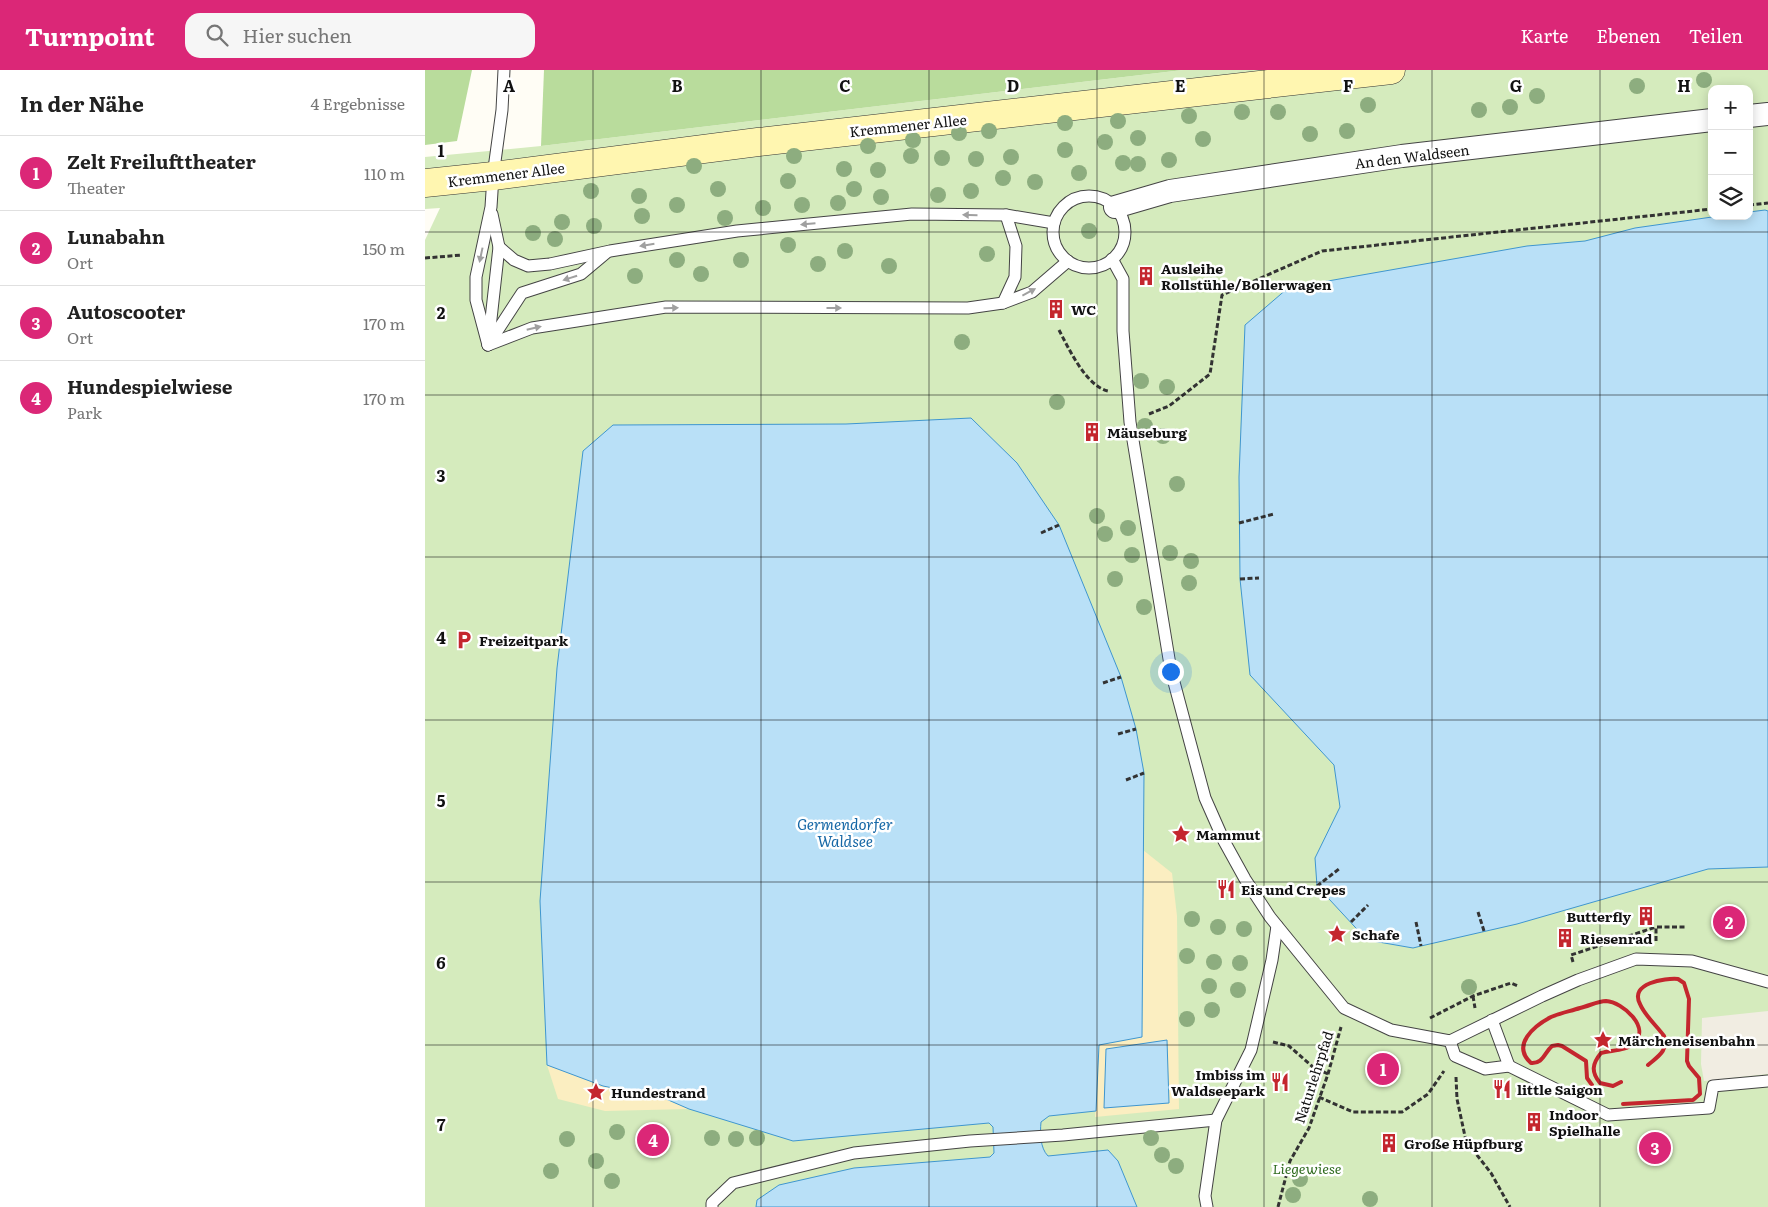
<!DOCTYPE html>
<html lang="de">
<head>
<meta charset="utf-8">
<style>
  :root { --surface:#fff; --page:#f6f6f6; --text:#222; --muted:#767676; --line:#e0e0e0; --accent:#db2777 }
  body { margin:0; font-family:Literata,serif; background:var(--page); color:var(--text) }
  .controls { position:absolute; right:15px; top:15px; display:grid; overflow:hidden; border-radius:10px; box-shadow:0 2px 12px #0003 }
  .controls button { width:45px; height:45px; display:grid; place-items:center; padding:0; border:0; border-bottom:1px solid var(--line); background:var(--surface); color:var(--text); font:25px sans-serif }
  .you { position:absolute; left:745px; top:601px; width:18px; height:18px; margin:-12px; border:4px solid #fff; border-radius:50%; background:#1a73e8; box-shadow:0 0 0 8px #1a73e833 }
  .badge { display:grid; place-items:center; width:32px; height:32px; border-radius:50%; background:var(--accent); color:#fff; font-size:16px; font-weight:700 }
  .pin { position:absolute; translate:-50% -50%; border:2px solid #fff; box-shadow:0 1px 5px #0006 }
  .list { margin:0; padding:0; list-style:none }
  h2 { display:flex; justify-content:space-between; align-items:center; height:65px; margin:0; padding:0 20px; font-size:21px }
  h2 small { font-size:16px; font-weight:400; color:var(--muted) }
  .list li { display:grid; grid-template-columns:32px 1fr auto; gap:15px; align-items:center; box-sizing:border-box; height:75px; padding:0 20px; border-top:1px solid var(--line) }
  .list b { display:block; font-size:19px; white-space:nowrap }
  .list p { margin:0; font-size:16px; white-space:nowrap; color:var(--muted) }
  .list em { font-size:16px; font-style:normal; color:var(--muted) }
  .icon { flex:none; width:28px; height:28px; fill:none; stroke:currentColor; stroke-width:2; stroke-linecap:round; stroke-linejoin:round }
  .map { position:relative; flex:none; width:1343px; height:1137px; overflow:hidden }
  header { display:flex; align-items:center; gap:30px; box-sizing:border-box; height:70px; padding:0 25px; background:var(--accent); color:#fff }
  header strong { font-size:24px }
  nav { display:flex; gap:28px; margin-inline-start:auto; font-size:18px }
  .search { width:350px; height:45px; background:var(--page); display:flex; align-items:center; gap:12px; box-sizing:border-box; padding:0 18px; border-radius:15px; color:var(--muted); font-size:19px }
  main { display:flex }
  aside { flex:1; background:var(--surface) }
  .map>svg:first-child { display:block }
  .green { fill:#d5ebbd; fill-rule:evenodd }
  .forest { fill:#b9dc9c }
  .sand { fill:#fbeec1 }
  .plaza { fill:#f1ede2 }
  .water { fill:#b9e0f7; stroke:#3f96cf }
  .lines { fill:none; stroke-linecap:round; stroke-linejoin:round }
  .lane-casing { stroke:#444; stroke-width:13 }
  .street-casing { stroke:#444; stroke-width:24 }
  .secondary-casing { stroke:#333; stroke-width:29 }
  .path { stroke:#333; stroke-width:3; stroke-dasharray:5 2.5; stroke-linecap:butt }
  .lane { stroke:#fff; stroke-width:11 }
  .street { stroke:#fff; stroke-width:22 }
  .secondary { stroke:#fff6b0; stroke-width:28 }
  .rail { stroke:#c4262e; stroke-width:4 }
  .tree { fill:#8dad7f }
  .oneway { fill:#a0a0a0 }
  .grid { fill:none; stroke:#111; stroke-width:1; stroke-opacity:0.55 }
  .labels { text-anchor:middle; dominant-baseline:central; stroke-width:5; stroke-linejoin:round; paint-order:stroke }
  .street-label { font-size:14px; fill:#111; stroke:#fff }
  .poi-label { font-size:14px; font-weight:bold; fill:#111; stroke:#fff; text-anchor:start }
  .park-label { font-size:14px; font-style:italic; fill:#2f6b1f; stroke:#fff }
  .water-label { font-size:15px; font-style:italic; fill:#1768a6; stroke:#fff }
  .grid-label { font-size:16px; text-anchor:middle; font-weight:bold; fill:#111; stroke:#fff; stroke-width:5; stroke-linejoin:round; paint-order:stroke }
</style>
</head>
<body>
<header>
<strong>Turnpoint</strong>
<div class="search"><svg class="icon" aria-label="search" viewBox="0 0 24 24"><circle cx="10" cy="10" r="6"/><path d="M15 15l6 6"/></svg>Hier suchen</div>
<nav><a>Karte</a><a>Ebenen</a><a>Teilen</a></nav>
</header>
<main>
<aside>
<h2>In der Nähe<small>4 Ergebnisse</small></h2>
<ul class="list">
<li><span class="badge">1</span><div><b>Zelt Freilufttheater</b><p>Theater</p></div><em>110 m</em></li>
<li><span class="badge">2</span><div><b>Lunabahn</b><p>Ort</p></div><em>150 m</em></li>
<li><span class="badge">3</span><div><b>Autoscooter</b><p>Ort</p></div><em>170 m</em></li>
<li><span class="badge">4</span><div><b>Hundespielwiese</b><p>Park</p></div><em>170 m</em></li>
</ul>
</aside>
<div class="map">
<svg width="1343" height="1137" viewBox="0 0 1343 1137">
  <rect width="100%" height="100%" fill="#fffdf5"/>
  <path class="green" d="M758,0H1343V1137H0V170L15,138L0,139V87L116,76ZM1287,19H1324V146H1287Z"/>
  <g class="forest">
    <polygon points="0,0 47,0 32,71 0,75"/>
    <polygon points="119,0 758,0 116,76"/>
  </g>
  <g class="sand">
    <polygon points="718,780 747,803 752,846 754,1039 670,1047 674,974 717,967"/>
    <polygon points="122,995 178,1016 241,1029 264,1039 180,1041 133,1029"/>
  </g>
  <polygon class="plaza" points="1343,941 1343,1004 1279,1011 1276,994 1277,948"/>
  <g class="water">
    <polygon points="1340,140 1343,141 1343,797 1283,799 1092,854 996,876 988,878 942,870 892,816 890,788 915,737 909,695 825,605 815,509 814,407 820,255 863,218 1102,176 1160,171 1210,158 1294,146 1324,146 1324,142"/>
    <path d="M546,348L592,393L634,455L696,607L711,659L719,703L717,967L674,975L671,1041L624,1046L616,1052C615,1063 615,1078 623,1086L683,1080L693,1091L712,1137H331L332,1130L354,1115L429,1098L565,1087L569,1083L568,1057L564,1053L368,1071L264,1039L241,1029L178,1016L122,995L115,831L132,598L158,381L188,355L421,354Z"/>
    <polygon points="742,970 744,1033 679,1038 681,979"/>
  </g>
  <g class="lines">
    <g class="lane-casing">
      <g id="lane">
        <circle cx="664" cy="162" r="36"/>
        <polyline points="74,177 89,190 103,196 125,194 185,181 312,161 487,144 581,145 629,153"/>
        <polyline points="687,189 698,209 698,261 705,352 746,601 780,728 799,771 820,809 845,847 919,938 966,960 1025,971 1117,926 1153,910 1211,889 1267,891 1343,912"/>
        <polyline points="578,233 590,207 591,176 581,145"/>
        <polyline points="64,267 74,177 67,144"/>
        <polyline points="63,275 107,258 241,237 543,238 578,233 607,222 643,191"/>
        <polyline points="63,275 51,230 51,207 66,137 68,106 77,40 79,0"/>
        <polyline points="63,275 97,223 156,204 181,183"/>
        <polyline points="1067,950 1084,996"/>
        <polyline points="1025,971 1030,986 1060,999 1084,996 1183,1045 1284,1038 1288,1016 1343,1011"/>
        <polyline points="287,1137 287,1133 308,1113 429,1083 545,1071 638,1065 791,1050"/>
        <polyline points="782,1137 780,1126 791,1050 826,980 847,890 852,856"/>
      </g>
    </g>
    <g class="street-casing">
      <g id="street">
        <polyline points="1324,46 1343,44"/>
        <polyline points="690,137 745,121 977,86 1287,50"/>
      </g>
    </g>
    <g class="secondary-casing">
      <polyline id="secondary" points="0,113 68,106 333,72 966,0"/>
    </g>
    <g class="path">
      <polyline points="1324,135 1343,133"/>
      <polyline points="0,188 37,185"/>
      <path d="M634,260C644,279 661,316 683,321"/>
      <polyline points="724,344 744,336 785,304 797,225 897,181 1287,139"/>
      <polyline points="814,453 849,444"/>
      <polyline points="616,463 634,455"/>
      <polyline points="815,509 834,508"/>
      <polyline points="678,613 696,607"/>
      <polyline points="693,664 711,659"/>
      <polyline points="701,710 719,703"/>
      <polyline points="892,816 914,799"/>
      <polyline points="1053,842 1059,861"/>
      <polyline points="926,852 943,835"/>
      <polyline points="991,852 996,876"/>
      <polyline points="1231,871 1231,857 1260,857"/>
      <polyline points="1148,892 1146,885 1231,857"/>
      <polyline points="1048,926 1050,938"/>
      <polyline points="1005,948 1048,926 1086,913 1093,916"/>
      <polyline points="848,972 864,976 888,997 903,1004"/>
      <polyline points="1031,1007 1032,1029 1041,1071 1066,1103 1085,1137"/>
      <polyline points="894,1027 928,1042 977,1042 1003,1024 1019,1001"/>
      <polyline points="853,1137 865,1091 884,1058 903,1004 916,957"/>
    </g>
    <use href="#lane" class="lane"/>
    <use href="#street" class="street"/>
    <use href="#secondary" class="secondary"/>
    <g class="rail">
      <path d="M1167,1015L1162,1008L1161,991L1137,976L1133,975L1127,976C1119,983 1118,994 1106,993C1086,975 1109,956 1126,947C1135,943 1146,941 1155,938C1164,936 1173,931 1181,931C1198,932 1226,958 1209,973C1201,981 1186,980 1176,983C1167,994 1166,1002 1175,1013L1188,1016L1196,1012"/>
      <path d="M1198,1034L1268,1030L1275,1024L1274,1008L1264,996L1262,991L1264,929L1259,913L1253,909C1240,908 1204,913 1215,934C1220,946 1232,956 1239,966C1244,981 1232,987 1223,995"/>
    </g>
  </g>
  <g class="tree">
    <circle cx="1279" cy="10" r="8"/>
    <circle cx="1212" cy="16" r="8"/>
    <circle cx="1112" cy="26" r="8"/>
    <circle cx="943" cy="35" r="8"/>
    <circle cx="1085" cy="37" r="8"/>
    <circle cx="1054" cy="40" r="8"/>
    <circle cx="817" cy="42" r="8"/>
    <circle cx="853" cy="42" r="8"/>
    <circle cx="764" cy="46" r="8"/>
    <circle cx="693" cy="51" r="8"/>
    <circle cx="640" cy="53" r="8"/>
    <circle cx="564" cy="61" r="8"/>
    <circle cx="922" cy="61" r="8"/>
    <circle cx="534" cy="63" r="8"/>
    <circle cx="885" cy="64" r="8"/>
    <circle cx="713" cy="68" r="8"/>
    <circle cx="778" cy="69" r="8"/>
    <circle cx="488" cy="70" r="8"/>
    <circle cx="680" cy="72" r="8"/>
    <circle cx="443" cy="76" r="8"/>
    <circle cx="640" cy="80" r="8"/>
    <circle cx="369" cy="86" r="8"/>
    <circle cx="486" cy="86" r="8"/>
    <circle cx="586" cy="87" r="8"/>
    <circle cx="517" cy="88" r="8"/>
    <circle cx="551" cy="89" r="8"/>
    <circle cx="744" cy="90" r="8"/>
    <circle cx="698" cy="93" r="8"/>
    <circle cx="713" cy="94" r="8"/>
    <circle cx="269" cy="96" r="8"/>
    <circle cx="419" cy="99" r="8"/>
    <circle cx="453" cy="100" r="8"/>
    <circle cx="654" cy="103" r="8"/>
    <circle cx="578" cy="108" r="8"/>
    <circle cx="363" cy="111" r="8"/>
    <circle cx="610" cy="112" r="8"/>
    <circle cx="293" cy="119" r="8"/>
    <circle cx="429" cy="119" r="8"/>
    <circle cx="166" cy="121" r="8"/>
    <circle cx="546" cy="121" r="8"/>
    <circle cx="513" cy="125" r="8"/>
    <circle cx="214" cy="126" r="8"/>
    <circle cx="456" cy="127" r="8"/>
    <circle cx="413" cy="133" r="8"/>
    <circle cx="252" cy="135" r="8"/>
    <circle cx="377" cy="135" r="8"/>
    <circle cx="338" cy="138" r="8"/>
    <circle cx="217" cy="146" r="8"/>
    <circle cx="300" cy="148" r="8"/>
    <circle cx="137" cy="152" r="8"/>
    <circle cx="169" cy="156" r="8"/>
    <circle cx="664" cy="161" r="8"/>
    <circle cx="108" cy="163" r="8"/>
    <circle cx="130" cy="169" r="8"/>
    <circle cx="363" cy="175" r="8"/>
    <circle cx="420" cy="181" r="8"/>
    <circle cx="562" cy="184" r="8"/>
    <circle cx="252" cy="190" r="8"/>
    <circle cx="316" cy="190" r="8"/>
    <circle cx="393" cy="194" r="8"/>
    <circle cx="464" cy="196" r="8"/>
    <circle cx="276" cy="204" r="8"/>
    <circle cx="210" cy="206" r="8"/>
    <circle cx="537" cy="272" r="8"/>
    <circle cx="716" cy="311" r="8"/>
    <circle cx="742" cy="317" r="8"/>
    <circle cx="632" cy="332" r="8"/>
    <circle cx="720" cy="356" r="8"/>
    <circle cx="738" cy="366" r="8"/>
    <circle cx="752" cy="414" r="8"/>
    <circle cx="672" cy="446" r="8"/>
    <circle cx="703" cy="458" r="8"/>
    <circle cx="680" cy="464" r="8"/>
    <circle cx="745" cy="483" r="8"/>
    <circle cx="707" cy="485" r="8"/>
    <circle cx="766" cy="491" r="8"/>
    <circle cx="690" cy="509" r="8"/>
    <circle cx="764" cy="513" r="8"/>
    <circle cx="719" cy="537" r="8"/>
    <circle cx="767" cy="849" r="8"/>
    <circle cx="793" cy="857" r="8"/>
    <circle cx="819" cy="859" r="8"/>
    <circle cx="762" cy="886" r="8"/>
    <circle cx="789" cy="892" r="8"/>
    <circle cx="815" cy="893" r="8"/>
    <circle cx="784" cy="916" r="8"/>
    <circle cx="1044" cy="917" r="8"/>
    <circle cx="813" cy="920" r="8"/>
    <circle cx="787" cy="940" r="8"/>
    <circle cx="762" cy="949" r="8"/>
    <circle cx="231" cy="1061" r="8"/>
    <circle cx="192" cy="1062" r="8"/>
    <circle cx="287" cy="1068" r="8"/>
    <circle cx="332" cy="1068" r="8"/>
    <circle cx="726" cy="1068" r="8"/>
    <circle cx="142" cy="1069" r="8"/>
    <circle cx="311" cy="1069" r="8"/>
    <circle cx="737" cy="1085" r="8"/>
    <circle cx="171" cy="1091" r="8"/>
    <circle cx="751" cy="1096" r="8"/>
    <circle cx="126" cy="1101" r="8"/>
    <circle cx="875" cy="1109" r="8"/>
    <circle cx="187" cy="1111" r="8"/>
    <circle cx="868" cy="1125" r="8"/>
    <circle cx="945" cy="1129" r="8"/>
  </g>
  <defs><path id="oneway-solid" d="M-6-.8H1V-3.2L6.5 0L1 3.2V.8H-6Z" transform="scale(1.25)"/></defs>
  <g class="oneway">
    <use href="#oneway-solid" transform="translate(545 145) rotate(-179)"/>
    <use href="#oneway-solid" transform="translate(383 154) rotate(175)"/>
    <use href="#oneway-solid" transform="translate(222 175) rotate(171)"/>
    <use href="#oneway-solid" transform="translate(56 185) rotate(102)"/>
    <use href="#oneway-solid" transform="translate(145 208) rotate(162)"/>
    <use href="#oneway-solid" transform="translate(604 222) rotate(-28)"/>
    <use href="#oneway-solid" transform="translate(246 238) rotate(-2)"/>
    <use href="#oneway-solid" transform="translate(409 238)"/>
    <use href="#oneway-solid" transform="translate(109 258) rotate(-13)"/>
  </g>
  <path class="grid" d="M168,0V1137M336,0V1137M504,0V1137M672,0V1137M839,0V1137M1007,0V1137M1175,0V1137M0,162H1343M0,325H1343M0,487H1343M0,650H1343M0,812H1343M0,975H1343"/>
  <defs>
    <g id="building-bare" transform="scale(1.5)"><path d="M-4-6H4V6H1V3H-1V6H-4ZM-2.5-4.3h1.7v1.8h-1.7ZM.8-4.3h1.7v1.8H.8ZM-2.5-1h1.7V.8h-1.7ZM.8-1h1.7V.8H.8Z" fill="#c4262e" stroke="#fff" stroke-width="2.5" paint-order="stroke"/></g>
    <g id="parking-bare" transform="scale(1.5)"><path d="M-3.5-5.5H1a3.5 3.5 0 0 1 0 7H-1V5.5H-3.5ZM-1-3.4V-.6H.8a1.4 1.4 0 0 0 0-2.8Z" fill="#c4262e" stroke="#fff" stroke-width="2.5" paint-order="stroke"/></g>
    <g id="sight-bare" transform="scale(1.5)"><path d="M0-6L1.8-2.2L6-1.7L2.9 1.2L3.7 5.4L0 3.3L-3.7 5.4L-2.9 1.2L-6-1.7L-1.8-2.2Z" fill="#c4262e" stroke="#fff" stroke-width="2.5" paint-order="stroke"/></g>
    <g id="restaurant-bare" transform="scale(1.5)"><path d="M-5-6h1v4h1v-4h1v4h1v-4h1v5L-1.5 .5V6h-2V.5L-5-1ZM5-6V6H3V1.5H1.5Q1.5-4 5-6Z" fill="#c4262e" stroke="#fff" stroke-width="2.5" paint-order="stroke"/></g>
  </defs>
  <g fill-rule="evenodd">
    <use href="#building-bare" x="721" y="206"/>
    <use href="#building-bare" x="631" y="239"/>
    <use href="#building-bare" x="667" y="362"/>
    <use href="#parking-bare" x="39" y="570"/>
    <use href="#sight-bare" x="756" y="764"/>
    <use href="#restaurant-bare" x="801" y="819"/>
    <use href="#building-bare" x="1221" y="846"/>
    <use href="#sight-bare" x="912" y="864"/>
    <use href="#building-bare" x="1140" y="868"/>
    <use href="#sight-bare" x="1178" y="970"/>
    <use href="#restaurant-bare" x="855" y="1012"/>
    <use href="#restaurant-bare" x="1077" y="1019"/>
    <use href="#sight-bare" x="171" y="1022"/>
    <use href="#building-bare" x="1109" y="1052"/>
    <use href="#building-bare" x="964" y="1073"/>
  </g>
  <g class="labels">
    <g class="street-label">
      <text transform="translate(483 55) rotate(-6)">Kremmener Allee</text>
      <text transform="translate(987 86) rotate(-7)">An den Waldseen</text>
      <text transform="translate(81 104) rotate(-7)">Kremmener Allee</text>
      <text transform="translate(888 1007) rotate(-72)">Naturlehrpfad</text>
    </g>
    <g class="poi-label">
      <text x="736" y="198">Ausleihe<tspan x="736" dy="16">Rollstühle/Bollerwagen</tspan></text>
      <text x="646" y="239">WC</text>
      <text x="682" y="362">Mäuseburg</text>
      <text x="54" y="570">Freizeitpark</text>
      <text x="771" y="764">Mammut</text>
      <text x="816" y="819">Eis und Crepes</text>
      <text x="1206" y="846" text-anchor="end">Butterfly</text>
      <text x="927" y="864">Schafe</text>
      <text x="1155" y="868">Riesenrad</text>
      <text x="1193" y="970">Märcheneisenbahn</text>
      <text x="840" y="1004" text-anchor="end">Imbiss im<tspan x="840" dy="16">Waldseepark</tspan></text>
      <text x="1092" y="1019">little Saigon</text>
      <text x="186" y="1022">Hundestrand</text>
      <text x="1124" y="1044">Indoor<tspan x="1124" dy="16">Spielhalle</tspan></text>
      <text x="979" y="1073">Große Hüpfburg</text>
    </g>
    <g class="park-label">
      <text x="882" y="1098">Liegewiese</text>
    </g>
    <g class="water-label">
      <text x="420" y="753">Germendorfer<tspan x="420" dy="17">Waldsee</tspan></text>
    </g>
  </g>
  <g class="grid-label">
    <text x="84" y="22">A</text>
    <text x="252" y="22">B</text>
    <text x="420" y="22">C</text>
    <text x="588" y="22">D</text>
    <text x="755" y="22">E</text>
    <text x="923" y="22">F</text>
    <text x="1091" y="22">G</text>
    <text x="1259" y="22">H</text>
    <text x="16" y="87">1</text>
    <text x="16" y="249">2</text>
    <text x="16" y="412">3</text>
    <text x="16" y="574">4</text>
    <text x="16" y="737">5</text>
    <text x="16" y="899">6</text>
    <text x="16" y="1061">7</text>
  </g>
</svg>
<div class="controls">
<button>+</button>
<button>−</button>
<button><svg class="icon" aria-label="layers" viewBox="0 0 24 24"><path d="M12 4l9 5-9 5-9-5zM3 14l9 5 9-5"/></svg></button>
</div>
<div class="you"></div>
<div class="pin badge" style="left:958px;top:999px">1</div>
<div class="pin badge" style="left:1304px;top:852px">2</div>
<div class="pin badge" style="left:1230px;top:1078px">3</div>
<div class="pin badge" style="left:228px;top:1070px">4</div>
</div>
</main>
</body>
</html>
